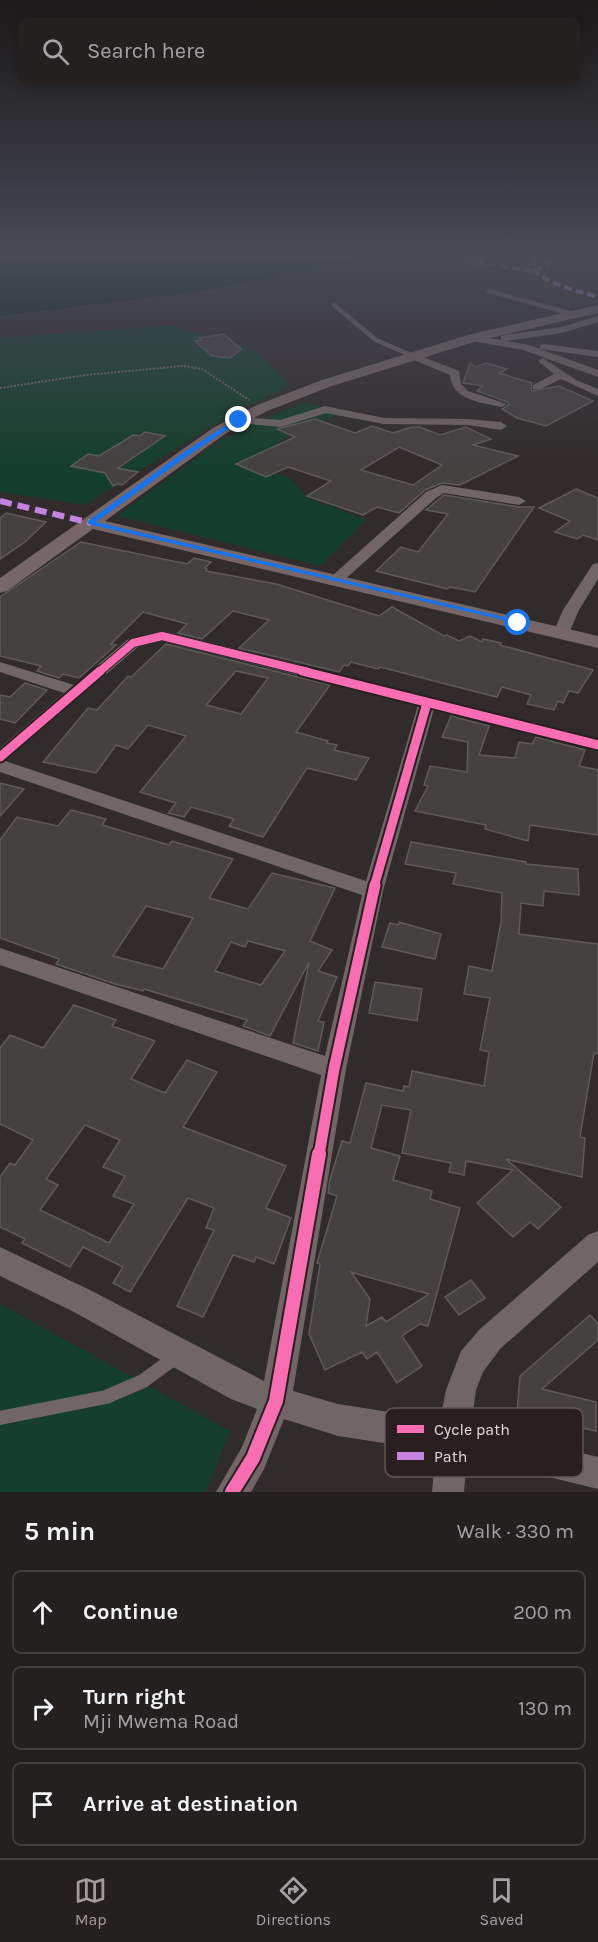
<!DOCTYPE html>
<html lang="en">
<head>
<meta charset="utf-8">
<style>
  :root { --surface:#252020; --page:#2d2829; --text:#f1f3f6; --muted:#a3a3a5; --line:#423e3e; --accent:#a39b9c }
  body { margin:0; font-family:Karla,sans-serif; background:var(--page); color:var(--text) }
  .stop { position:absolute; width:18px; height:18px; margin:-14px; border:4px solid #1a73e8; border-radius:50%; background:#fff }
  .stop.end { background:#1a73e8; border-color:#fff; box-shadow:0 2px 6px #0008 }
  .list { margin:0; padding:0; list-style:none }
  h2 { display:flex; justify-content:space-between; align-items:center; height:78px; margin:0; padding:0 24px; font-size:26px }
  h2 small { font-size:20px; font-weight:400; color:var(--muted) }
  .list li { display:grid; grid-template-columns:39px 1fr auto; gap:18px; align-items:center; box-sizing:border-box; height:84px; margin:0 12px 12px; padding:0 12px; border:2px solid var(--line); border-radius:9px }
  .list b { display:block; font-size:22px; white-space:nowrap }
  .list p { margin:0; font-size:20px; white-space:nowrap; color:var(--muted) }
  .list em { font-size:20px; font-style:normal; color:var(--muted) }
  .icon { flex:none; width:33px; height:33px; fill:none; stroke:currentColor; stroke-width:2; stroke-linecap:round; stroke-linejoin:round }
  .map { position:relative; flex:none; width:598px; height:1492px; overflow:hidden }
  .search { position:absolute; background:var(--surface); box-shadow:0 3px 15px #0003; left:18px; right:18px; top:18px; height:66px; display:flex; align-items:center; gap:15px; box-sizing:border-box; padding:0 21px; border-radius:9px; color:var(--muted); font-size:22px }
  .sheet { height:366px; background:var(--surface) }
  nav { display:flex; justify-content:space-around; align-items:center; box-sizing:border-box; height:84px; border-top:2px solid var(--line); background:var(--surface); font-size:16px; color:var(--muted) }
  nav a { display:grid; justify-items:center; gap:3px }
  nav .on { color:var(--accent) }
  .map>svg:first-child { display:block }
  .green { fill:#153f2c }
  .water { fill:#052114 }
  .building { fill:#464141; stroke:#5f5a5a; stroke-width:1.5; fill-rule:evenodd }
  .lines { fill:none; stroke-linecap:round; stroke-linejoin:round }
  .path { stroke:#706667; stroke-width:2; stroke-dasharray:2 1.5; stroke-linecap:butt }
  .lane-far1 { stroke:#726566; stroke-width:4.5 }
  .lane { stroke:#726566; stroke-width:14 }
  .street { fill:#726566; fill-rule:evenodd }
  .secondary { fill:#766667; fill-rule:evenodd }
  .quiet-far2 { stroke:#c483df; stroke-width:4; stroke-dasharray:8 4; stroke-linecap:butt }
  .quiet-far1 { stroke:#c483df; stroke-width:5; stroke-dasharray:10 5; stroke-linecap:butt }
  .quiet { stroke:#c483df; stroke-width:6; stroke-dasharray:12 6; stroke-linecap:butt }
  .cycleway-far3-casing { stroke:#2a1f20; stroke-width:10 }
  .cycleway-far2-casing { stroke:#2a1f20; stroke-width:13 }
  .cycleway-far1-casing { stroke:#2a1f20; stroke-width:15 }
  .cycleway-casing { stroke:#2a1f20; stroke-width:18 }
  .cycleway-far3 { stroke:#f96db3; stroke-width:8 }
  .cycleway-far2 { stroke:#f96db3; stroke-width:9 }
  .cycleway-far1 { stroke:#f96db3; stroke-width:11 }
  .cycleway { stroke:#f96db3; stroke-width:14 }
  .route { fill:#1a73e8 }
  .key { fill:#2a1f20; stroke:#615658; stroke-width:1.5 }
  .key-label { font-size:16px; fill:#e0d8d9 }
</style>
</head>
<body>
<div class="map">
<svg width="598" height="1492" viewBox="0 0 598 1492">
  <rect width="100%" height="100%" fill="#312b2b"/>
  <g class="green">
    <polygon points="172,325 257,351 290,385 237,411 85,505 0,492 0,338"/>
    <polygon points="306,402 339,414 281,440 271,449 245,460 291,479 308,498 367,520 321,566 117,516 218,442 265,418"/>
    <polygon points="0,1304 230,1431 206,1492 0,1492"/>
  </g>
  <polygon class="water" points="0,257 379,257 203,291 0,316"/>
  <g class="building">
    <polygon points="224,334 241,349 230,358 212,356 195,341 202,340 199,338"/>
    <polygon points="470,363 476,367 486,363 507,369 499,373 532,383 531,389 533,391 559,386 593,401 546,426 517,418 502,409 509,405 508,402 477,391 483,386 463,383"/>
    <path d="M315,419L355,433L372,426L393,433L411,427H420L440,435L466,427L491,439L473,445L518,456L460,485L442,483L425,490L399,513L377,507L363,515L307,496L331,481L288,467L266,477L236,464L295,437L277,429ZM399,447L442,465L413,485L361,470Z"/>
    <polygon points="145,432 165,436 118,468 138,472 122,485 117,484 113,486 105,473 71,466 88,454 99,456 133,435 140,436"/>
    <polygon points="576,489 598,498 598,540 583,535 577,539 555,532 570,521 539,508"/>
    <polygon points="444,495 519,507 534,507 475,592 450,587 447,589 376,571 401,547 418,552 448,514 426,510"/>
    <polygon points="6,513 46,522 25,542 0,559 0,518"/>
    <polygon points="81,542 187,564 194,558 211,562 205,568 207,569 206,571 276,584 379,616 392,607 444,636 447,635 459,641 470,636 482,642 483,639 501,643 500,645 593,670 578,693 569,691 563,703 558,701 554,710 527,704 531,695 502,687 497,697 380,667 378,669 351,662 348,666 344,665 339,672 239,648 269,620 233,611 202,639 178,633 187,624 143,612 111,644 116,645 79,678 63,674 59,678 37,671 41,666 0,656 0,597"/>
    <path d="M166,644L330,685L296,732L328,741L327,743L337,745L334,750L369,758L356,780L307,768L263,837L229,826L234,819L191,807L184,817L168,813L176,803L140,792L186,736L148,725L128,749L116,745L96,773L43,762L88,708L97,710L128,676L131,677ZM236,671L268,678L241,714L206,705Z"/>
    <polygon points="25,683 47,690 15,723 0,719 0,695 10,697"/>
    <polygon points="451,716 489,726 479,755 515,758 519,742 532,744 536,737 585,750 579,766 598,770 598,835 530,825 528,841 485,829 486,825 415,811 428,786 424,785 430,766 467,772 468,742 442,737"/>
    <polygon points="0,783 24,789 0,816"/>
    <path d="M71,810L106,819L102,825L169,845L172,841L233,859L209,898L248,909L272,873L335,888L310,941L332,950L318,971L337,977L318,1021L324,1022L318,1051L293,1043L309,962L270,1036L243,1026L247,1020L144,989L143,991L115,984L56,964L59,959L0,938V840L17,817L58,826ZM146,906L193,918L163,969L113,956ZM248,941L285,951L261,985L215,971L231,942L245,947Z"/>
    <path d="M411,842L526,862V864L578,869L579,895L544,891L543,906L521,903L519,934L598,944V1054L594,1053L580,1137L585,1138L582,1177L506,1159L561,1207L538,1229L530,1222L513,1237L477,1203L513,1170L466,1161L464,1175L449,1172L451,1163L402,1153L411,1110L382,1105L371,1148L400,1156L393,1180L432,1191L430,1199L460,1208L428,1326L420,1324L402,1336L422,1366L397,1383L377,1352L367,1359L362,1352L325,1370L309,1334L320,1264L317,1263L337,1196L328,1193L330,1179L342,1141L350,1143L366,1083L403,1091L404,1086L409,1087L412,1071L484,1086L489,1052L480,1050L490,998L464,994L469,966L492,971L501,922L502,893L453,884L456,873L405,864ZM351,1272L364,1276L429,1294L386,1322L382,1317L366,1326L370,1299Z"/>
    <polygon points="399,922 441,934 435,959 382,947 390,923 398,925"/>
    <polygon points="375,982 422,989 417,1021 369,1013"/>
    <path d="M74,1005L116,1020L112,1026L155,1041L131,1079L165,1093L187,1060L217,1072L183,1127L286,1166L266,1208L291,1218L274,1264L256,1257L254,1262L233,1255L203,1317L177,1306L214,1230L206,1228L214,1208L188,1198L130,1292L113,1283L123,1267L83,1247L70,1267L22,1243L25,1239L0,1227V1177L10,1163L15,1165L33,1140L0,1124V1048L10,1035L43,1048ZM85,1125L120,1140L103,1167L125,1176L113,1196L134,1204L109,1243L40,1210L58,1185L46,1179Z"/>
    <polygon points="471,1280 485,1298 459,1315 445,1297"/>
    <polygon points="590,1315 598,1324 598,1340 542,1389 596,1402 596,1431 517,1413 520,1376"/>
  </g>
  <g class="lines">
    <polyline class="path" points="0,388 86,375 182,366 202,369 249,400"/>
    <g class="lane-far1">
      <polyline points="489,291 572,314"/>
      <polyline points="334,305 376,340 413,356"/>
    </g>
    <polyline class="lane" points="0,1418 106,1397 143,1381 176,1357"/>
    <g class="street">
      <polygon points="598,316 598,322 562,333 507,341 529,345 598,370 598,377 523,350 473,341 468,338 473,335 501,340 501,336 505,335 561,327"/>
      <polygon points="544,344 598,351 598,357 540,349 540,345"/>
      <path d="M413,353L459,371L461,384L468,391L507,404L501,407C480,402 452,400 450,375L409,358V354Z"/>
      <polygon points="543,358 576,380 598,389 598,396 561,379 541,389 533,389 533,385 554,374 538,361"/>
      <polygon points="325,406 384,418 468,419 501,422 507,426 501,430 468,425 384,424 326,413 281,427 239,423 233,420 239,417 280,420"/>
      <polygon points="442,485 519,497 526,501 519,505 444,493 436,498 342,582 332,582 330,579 332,576 426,492"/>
      <polygon points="598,563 598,579 579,610 569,633 561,638 555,636 553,633 563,610 593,564"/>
      <path d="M162,631L598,739V751L434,709L383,891L346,1069L293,1391L338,1404L440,1420L446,1390L461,1351L480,1329L588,1235L598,1231V1262L500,1349L483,1372L476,1390L471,1426L598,1457V1489L467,1457L464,1492H432L436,1451L338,1436L284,1419L264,1469L251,1492H216L242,1447L257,1409L231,1399L72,1311L0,1276V1247L92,1291L264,1381L321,1075L0,965V948L325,1056L362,895L0,772V748L64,693L0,672V662L74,685L127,640ZM162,641L418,705L366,881L5,761L139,646Z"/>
    </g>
    <polygon class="secondary" points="598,305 598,313 477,341 332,386 267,411 225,434 105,521 598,636 598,648 93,529 7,591 0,593 0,578 213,428 257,405 322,380 468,335"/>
    <g class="quiet-far2">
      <path d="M534,257L533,268C542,283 581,292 598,297"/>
      <polyline points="453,259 534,271"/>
      <polyline points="534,270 543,268 558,257"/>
    </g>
    <polyline class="quiet-far1" points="0,501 3,502"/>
    <polyline class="quiet" points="0,501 91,523"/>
    <g class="cycleway-far3-casing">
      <polyline id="cycleway-far3" points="99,672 133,643 162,636 308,672"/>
    </g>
    <g class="cycleway-far2-casing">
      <g id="cycleway-far2">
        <polyline points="302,671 598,745"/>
        <polyline points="0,757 100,671"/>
        <polyline points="374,887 427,703"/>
      </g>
    </g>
    <g class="cycleway-far1-casing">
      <polyline id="cycleway-far1" points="319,1155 334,1069 375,885"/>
    </g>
    <g class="cycleway-casing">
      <polyline id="cycleway" points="232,1492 253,1458 276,1401 319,1154"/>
    </g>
    <use href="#cycleway-far3" class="cycleway-far3"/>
    <use href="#cycleway-far2" class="cycleway-far2"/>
    <use href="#cycleway-far1" class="cycleway-far1"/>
    <use href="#cycleway" class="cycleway"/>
  </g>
  <linearGradient id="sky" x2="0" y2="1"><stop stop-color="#1b1818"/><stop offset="0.55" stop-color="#484a55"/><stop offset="1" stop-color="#484a55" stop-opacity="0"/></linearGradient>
  <rect width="598" height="466" fill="url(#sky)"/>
  <polygon class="route" points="237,418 242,420 186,457 96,522 518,620 521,621 521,624 88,524 88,521 181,454"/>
  <rect x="385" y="1408" width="198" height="69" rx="9" class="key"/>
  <rect x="397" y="1425" width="27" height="8" fill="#f96db3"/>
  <rect x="397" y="1452" width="27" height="8" fill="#c483df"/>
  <g class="key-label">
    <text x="434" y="1435">Cycle path</text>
    <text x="434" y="1462">Path</text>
  </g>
</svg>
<div class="stop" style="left:518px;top:623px"></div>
<div class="stop end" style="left:239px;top:420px"></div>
<div class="search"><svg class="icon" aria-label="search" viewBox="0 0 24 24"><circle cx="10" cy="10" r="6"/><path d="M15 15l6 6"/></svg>Search here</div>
</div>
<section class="sheet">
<h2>5 min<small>Walk · 330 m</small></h2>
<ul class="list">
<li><svg class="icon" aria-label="ahead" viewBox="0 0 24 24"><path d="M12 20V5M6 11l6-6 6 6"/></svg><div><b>Continue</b></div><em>200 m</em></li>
<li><svg class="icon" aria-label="right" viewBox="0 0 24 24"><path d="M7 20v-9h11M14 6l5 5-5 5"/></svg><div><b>Turn right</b><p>Mji Mwema Road</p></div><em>130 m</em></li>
<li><svg class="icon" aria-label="arrive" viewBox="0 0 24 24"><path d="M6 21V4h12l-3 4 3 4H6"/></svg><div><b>Arrive at destination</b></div></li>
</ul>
</section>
<nav>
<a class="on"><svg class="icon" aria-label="map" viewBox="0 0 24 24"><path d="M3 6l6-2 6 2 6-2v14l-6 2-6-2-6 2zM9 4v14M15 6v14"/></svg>Map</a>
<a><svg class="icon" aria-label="directions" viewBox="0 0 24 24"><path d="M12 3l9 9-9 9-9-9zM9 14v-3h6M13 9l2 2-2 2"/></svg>Directions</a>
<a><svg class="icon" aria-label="saved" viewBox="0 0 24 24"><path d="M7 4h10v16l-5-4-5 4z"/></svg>Saved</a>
</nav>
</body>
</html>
